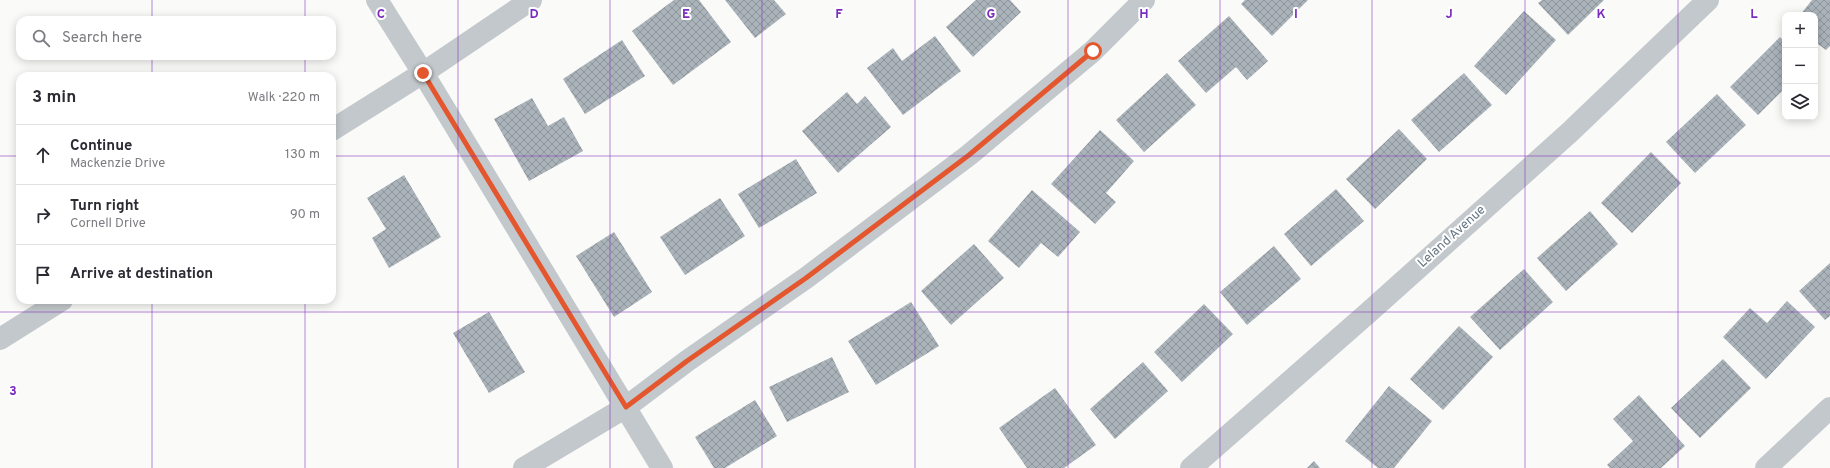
<!DOCTYPE html>
<html lang="en">
<head>
<meta charset="utf-8">
<style>
  :root { --surface:#fff; --page:#f2f2f3; --text:#2b2b33; --muted:#7c7c81; --line:#e1e1e2 }
  body { margin:0; font-family:Overpass,sans-serif; background:var(--page); color:var(--text) }
  .controls { position:absolute; right:12px; top:12px; display:grid; overflow:hidden; border-radius:8px; box-shadow:0 2px 10px #0003 }
  .controls button { width:36px; height:36px; display:grid; place-items:center; padding:0; border:0; border-bottom:1px solid var(--line); background:var(--surface); color:var(--text); font:20px sans-serif }
  .stop { position:absolute; width:12px; height:12px; margin:-9px; border:3px solid #e4572e; border-radius:50%; background:#fff }
  .stop.end { background:#e4572e; border-color:#fff; box-shadow:0 1px 4px #0008 }
  .list { margin:0; padding:0; list-style:none }
  h2 { display:flex; justify-content:space-between; align-items:center; height:52px; margin:0; padding:0 16px; font-size:17px }
  h2 small { font-size:13px; font-weight:400; color:var(--muted) }
  .list li { display:grid; grid-template-columns:26px 1fr auto; gap:12px; align-items:center; box-sizing:border-box; height:60px; padding:0 16px; border-top:1px solid var(--line) }
  .list b { display:block; font-size:15px; white-space:nowrap }
  .list p { margin:0; font-size:13px; white-space:nowrap; color:var(--muted) }
  .list em { font-size:13px; font-style:normal; color:var(--muted) }
  .icon { flex:none; width:22px; height:22px; fill:none; stroke:currentColor; stroke-width:2; stroke-linecap:round; stroke-linejoin:round }
  .map { position:relative; flex:none; width:1830px; height:468px; overflow:hidden }
  .search { position:absolute; background:var(--surface); box-shadow:0 2px 10px #0003; left:16px; top:16px; width:320px; height:44px; display:flex; align-items:center; gap:10px; box-sizing:border-box; padding:0 14px; border-radius:12px; color:var(--muted); font-size:15px }
  .panel { position:absolute; background:var(--surface); box-shadow:0 2px 10px #0003; left:16px; top:72px; width:320px; height:232px; border-radius:12px }
  .map>svg:first-child { display:block }
  .building { fill:url(#building-cross-hatch) }
  .lines { fill:none; stroke-linecap:round; stroke-linejoin:round }
  .minor { stroke:#c3c8cc; stroke-width:22 }
  .route { stroke:#e4572e; stroke-width:5 }
  .grid { fill:none; stroke:#7b2cbf; stroke-width:1; stroke-opacity:0.55 }
  .labels { text-anchor:middle; dominant-baseline:central; stroke-width:4; stroke-linejoin:round; paint-order:stroke }
  .street-label { font-size:13px; fill:#657683; stroke:#fff }
  .grid-label { font-size:13px; text-anchor:middle; font-weight:bold; fill:#7b2cbf; stroke:#fff; stroke-width:4; stroke-linejoin:round; paint-order:stroke }
</style>
</head>
<body>
<div class="map">
<svg width="1830" height="468" viewBox="0 0 1830 468">
  <defs>
    <pattern id="building-cross-hatch" width="8" height="8" patternUnits="userSpaceOnUse"><rect width="8" height="8" fill="#aab3b9"/><path d="M0 0l8 8M0 8l8-8" fill="none" stroke="#8e969c"/></pattern>
  </defs>
  <rect width="100%" height="100%" fill="#fafaf8"/>
  <g class="building">
    <polygon points="674,0 699,0 731,42 673,85 632,31"/>
    <polygon points="725,0 774,0 786,14 755,38"/>
    <polygon points="976,0 1010,0 1021,12 973,57 946,27"/>
    <polygon points="1245,0 1308,0 1272,36 1241,4"/>
    <polygon points="1542,0 1604,0 1568,35 1538,3"/>
    <polygon points="1812,0 1830,0 1830,46 1826,50 1815,42 1815,15 1800,15"/>
    <polygon points="1524,11 1556,40 1506,95 1474,66"/>
    <polygon points="1229,16 1268,61 1247,80 1236,67 1206,93 1178,61"/>
    <polygon points="935,36 961,71 903,115 867,68 893,48 902,61"/>
    <polygon points="1780,37 1785,42 1785,88 1758,115 1730,87"/>
    <polygon points="622,40 645,76 585,114 563,79"/>
    <polygon points="1167,73 1196,105 1144,152 1116,120"/>
    <polygon points="1464,73 1492,105 1439,152 1411,120"/>
    <polygon points="847,92 857,104 865,96 891,127 838,173 802,131"/>
    <polygon points="1717,94 1746,125 1695,173 1666,142"/>
    <polygon points="532,98 548,126 564,117 583,151 529,181 494,119"/>
    <polygon points="1399,129 1427,159 1375,209 1346,179"/>
    <polygon points="1100,130 1134,161 1106,193 1116,202 1095,224 1051,184"/>
    <polygon points="1651,152 1681,183 1632,233 1601,203"/>
    <polygon points="796,159 817,193 759,228 738,194"/>
    <polygon points="404,175 441,237 389,268 372,238 386,229 367,198"/>
    <polygon points="1336,189 1364,221 1311,266 1284,234"/>
    <polygon points="1032,190 1080,232 1058,257 1041,243 1019,268 988,241"/>
    <polygon points="720,198 745,236 685,275 660,237"/>
    <polygon points="1590,211 1618,244 1566,291 1537,258"/>
    <polygon points="614,232 652,292 614,317 576,256"/>
    <polygon points="974,244 1004,278 951,325 921,291"/>
    <polygon points="1274,246 1301,279 1247,325 1220,292"/>
    <polygon points="1830,263 1830,316 1825,320 1799,291"/>
    <polygon points="1524,269 1553,302 1500,350 1470,317"/>
    <polygon points="1787,301 1815,327 1766,379 1723,337 1750,308 1767,323"/>
    <polygon points="911,302 939,346 876,385 848,341"/>
    <polygon points="1204,304 1233,334 1182,382 1154,352"/>
    <polygon points="489,312 525,372 489,393 453,333"/>
    <polygon points="1459,326 1493,357 1443,410 1410,379"/>
    <polygon points="832,357 849,392 787,422 769,387"/>
    <polygon points="1723,359 1751,388 1700,438 1671,408"/>
    <polygon points="1143,362 1168,391 1115,439 1090,409"/>
    <polygon points="1389,386 1432,421 1394,468 1378,468 1345,441"/>
    <polygon points="1055,388 1096,445 1064,468 1027,468 999,428"/>
    <polygon points="1639,395 1685,446 1661,468 1610,468 1607,465 1633,441 1613,419"/>
    <polygon points="755,400 777,436 725,468 714,468 695,437"/>
    <polygon points="1314,461 1320,468 1307,468"/>
  </g>
  <g class="lines">
    <g class="minor">
      <polyline points="377,0 423,73 662,468"/>
      <polyline points="332,130 423,73 531,0"/>
      <polyline points="0,339 62,300"/>
      <polyline points="524,468 626,407 687,361 806,278 969,155 1093,51 1144,0"/>
      <polyline points="1191,468 1369,312 1570,132 1708,0"/>
      <polyline points="1766,468 1830,408"/>
    </g>
  </g>
  <g class="lines">
    <polyline class="route" points="423,73 626,407 687,361 806,278 969,155 1093,51"/>
  </g>
  <path class="grid" d="M152,0V20M305,0V20M458,0V468M610,0V468M762,0V468M915,0V468M1068,0V468M1220,0V468M1372,0V468M1525,0V468M1678,0V468M152,56V76M305,56V76M0,156H20M332,156H1830M152,300V468M305,300V468M0,312H1830"/>
  <g class="labels">
    <g class="street-label">
      <text transform="translate(1452 237) rotate(-42)">Leland Avenue</text>
    </g>
  </g>
  <g class="grid-label">
    <text x="381" y="18">C</text>
    <text x="534" y="18">D</text>
    <text x="686" y="18">E</text>
    <text x="839" y="18">F</text>
    <text x="991" y="18">G</text>
    <text x="1144" y="18">H</text>
    <text x="1296" y="18">I</text>
    <text x="1449" y="18">J</text>
    <text x="1601" y="18">K</text>
    <text x="1754" y="18">L</text>
    <text x="13" y="395">3</text>
  </g>
</svg>
<div class="controls">
<button>+</button>
<button>−</button>
<button><svg class="icon" aria-label="layers" viewBox="0 0 24 24"><path d="M12 4l9 5-9 5-9-5zM3 14l9 5 9-5"/></svg></button>
</div>
<div class="stop" style="left:1093px;top:51px"></div>
<div class="stop end" style="left:423px;top:73px"></div>
<div class="search"><svg class="icon" aria-label="search" viewBox="0 0 24 24"><circle cx="10" cy="10" r="6"/><path d="M15 15l6 6"/></svg>Search here</div>
<section class="panel">
<h2>3 min<small>Walk · 220 m</small></h2>
<ul class="list">
<li><svg class="icon" aria-label="ahead" viewBox="0 0 24 24"><path d="M12 20V5M6 11l6-6 6 6"/></svg><div><b>Continue</b><p>Mackenzie Drive</p></div><em>130 m</em></li>
<li><svg class="icon" aria-label="right" viewBox="0 0 24 24"><path d="M7 20v-9h11M14 6l5 5-5 5"/></svg><div><b>Turn right</b><p>Cornell Drive</p></div><em>90 m</em></li>
<li><svg class="icon" aria-label="arrive" viewBox="0 0 24 24"><path d="M6 21V4h12l-3 4 3 4H6"/></svg><div><b>Arrive at destination</b></div></li>
</ul>
</section>
</div>
</body>
</html>
